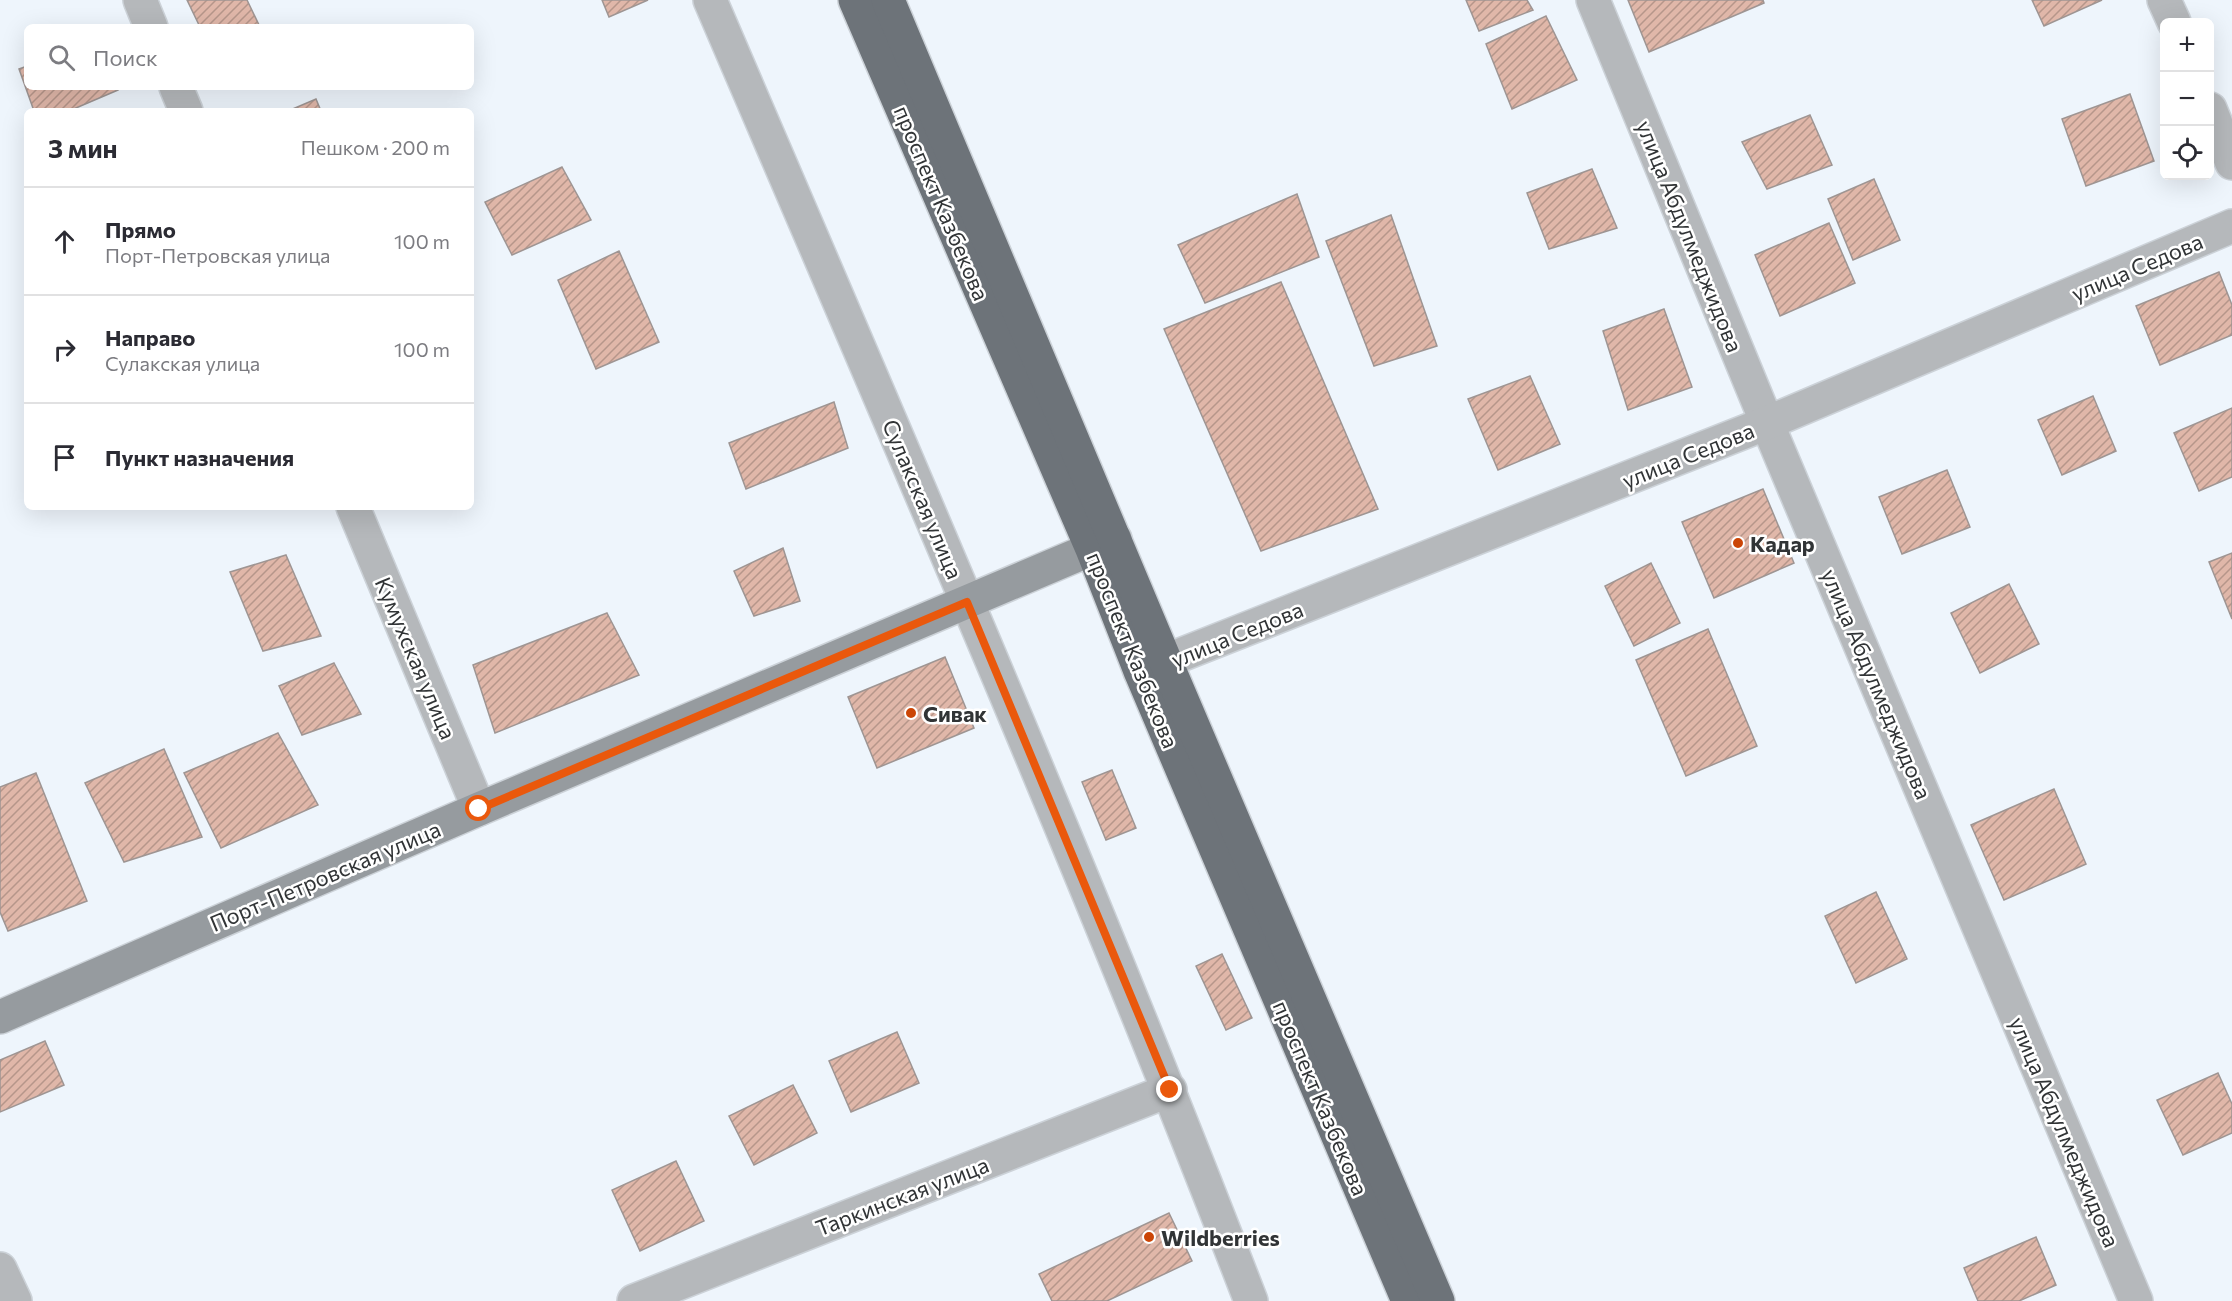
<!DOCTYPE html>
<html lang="ru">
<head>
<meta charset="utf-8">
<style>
  :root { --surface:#fff; --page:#f7f7f7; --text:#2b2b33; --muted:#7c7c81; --line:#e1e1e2 }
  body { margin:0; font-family:Commissioner,sans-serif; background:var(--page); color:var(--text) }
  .controls { position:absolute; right:18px; top:18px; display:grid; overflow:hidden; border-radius:9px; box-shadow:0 6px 24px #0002 }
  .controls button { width:54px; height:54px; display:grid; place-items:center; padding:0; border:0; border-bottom:2px solid var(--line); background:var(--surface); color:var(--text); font:30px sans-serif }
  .stop { position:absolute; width:18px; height:18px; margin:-14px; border:4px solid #ea580c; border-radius:50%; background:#fff }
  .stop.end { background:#ea580c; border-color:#fff; box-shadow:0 2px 6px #0008 }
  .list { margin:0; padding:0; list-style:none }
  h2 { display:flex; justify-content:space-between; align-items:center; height:78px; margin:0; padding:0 24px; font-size:26px }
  h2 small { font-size:20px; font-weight:400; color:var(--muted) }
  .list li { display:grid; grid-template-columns:39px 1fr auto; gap:18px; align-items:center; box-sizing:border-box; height:108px; padding:0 24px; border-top:2px solid var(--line) }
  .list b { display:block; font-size:22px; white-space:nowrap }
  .list p { margin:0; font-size:20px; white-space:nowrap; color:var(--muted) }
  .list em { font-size:20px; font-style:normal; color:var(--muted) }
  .icon { flex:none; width:33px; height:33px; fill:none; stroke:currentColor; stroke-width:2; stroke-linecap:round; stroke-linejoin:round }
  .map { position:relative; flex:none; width:2232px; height:1301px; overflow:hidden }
  .search { position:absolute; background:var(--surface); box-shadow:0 6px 24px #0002; left:24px; top:24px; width:450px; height:66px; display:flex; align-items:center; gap:15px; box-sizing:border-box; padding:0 21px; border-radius:9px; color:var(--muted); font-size:22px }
  .panel { position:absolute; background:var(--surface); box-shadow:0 6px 24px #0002; left:24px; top:108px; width:450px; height:402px; border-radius:9px }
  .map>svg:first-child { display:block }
  .building { fill:url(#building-hatch); stroke:#9e9593; stroke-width:1.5 }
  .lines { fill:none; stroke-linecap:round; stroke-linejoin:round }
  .street-casing { stroke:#ccd2d8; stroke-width:36 }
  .secondary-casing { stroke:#ccd2d8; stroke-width:36 }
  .highway-casing { stroke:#ccd2d8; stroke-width:36 }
  .street { stroke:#b5b8bb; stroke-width:33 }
  .secondary { stroke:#969b9f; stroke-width:33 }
  .highway { stroke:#6d7379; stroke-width:33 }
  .route { stroke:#ea580c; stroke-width:8 }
  .poi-dot { fill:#cb4506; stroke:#fff; stroke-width:2 }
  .labels { text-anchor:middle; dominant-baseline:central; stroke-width:5; stroke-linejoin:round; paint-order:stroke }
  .street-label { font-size:22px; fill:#313436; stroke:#fff }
  .poi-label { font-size:22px; font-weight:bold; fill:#313436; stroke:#fff; text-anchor:start }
</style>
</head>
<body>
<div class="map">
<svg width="2232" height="1301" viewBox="0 0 2232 1301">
  <defs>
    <pattern id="building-hatch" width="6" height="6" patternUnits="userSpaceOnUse" patternTransform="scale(1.5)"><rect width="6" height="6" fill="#e0b7a9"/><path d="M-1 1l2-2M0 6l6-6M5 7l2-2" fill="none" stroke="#b6968a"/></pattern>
  </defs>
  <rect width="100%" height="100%" fill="#eef5fc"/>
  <g class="building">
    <polygon points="187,0 247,0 260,27 200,27"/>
    <polygon points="602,0 648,0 609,17"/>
    <polygon points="1466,0 1527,0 1533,10 1479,31"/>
    <polygon points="1628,0 1763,0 1764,3 1649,52"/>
    <polygon points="2032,0 2102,0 2044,26"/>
    <polygon points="1546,16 1577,80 1512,109 1486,44"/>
    <polygon points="27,66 27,87 117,87 118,90 69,111 34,111 19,69"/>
    <polygon points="2130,94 2154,161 2086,186 2062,119"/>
    <polygon points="316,99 321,111 288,111"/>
    <polygon points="1810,115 1832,165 1767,189 1742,142"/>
    <polygon points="562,167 591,220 512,255 485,202"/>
    <polygon points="1592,169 1617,228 1549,249 1527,193"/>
    <polygon points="1874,179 1900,240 1853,260 1828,199"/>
    <polygon points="1297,194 1319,257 1205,303 1178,245"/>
    <polygon points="1391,215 1437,346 1374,366 1326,241"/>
    <polygon points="1829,223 1855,283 1780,316 1755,255"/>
    <polygon points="619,251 659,342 596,369 558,280"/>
    <polygon points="2219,272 2232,305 2232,335 2160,365 2136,306"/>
    <polygon points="1281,282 1378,509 1261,551 1164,329"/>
    <polygon points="1664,309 1692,387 1628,410 1603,331"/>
    <polygon points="1530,376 1560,444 1498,470 1468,399"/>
    <polygon points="2093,396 2116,451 2062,475 2038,420"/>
    <polygon points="834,402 848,448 746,489 729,443"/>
    <polygon points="2232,408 2232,477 2199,491 2174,433"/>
    <polygon points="1947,470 1970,527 1902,554 1879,497"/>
    <polygon points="1763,489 1794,563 1714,598 1682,522"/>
    <polygon points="783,548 800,601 754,616 734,571"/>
    <polygon points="2232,553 2232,619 2209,562"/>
    <polygon points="286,555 321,636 263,651 230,572"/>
    <polygon points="1651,563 1680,623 1634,646 1605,586"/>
    <polygon points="2009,584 2039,644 1980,673 1951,613"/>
    <polygon points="607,613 639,675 495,733 473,665"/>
    <polygon points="1708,629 1757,746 1686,776 1636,660"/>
    <polygon points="945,657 974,728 877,768 848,697"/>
    <polygon points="334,663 361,714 302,735 279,686"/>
    <polygon points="278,733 318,805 221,848 184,773"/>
    <polygon points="164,749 202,837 124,862 85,783"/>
    <polygon points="1112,770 1136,828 1106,840 1082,782"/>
    <polygon points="36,773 87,901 8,931 0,912 0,787"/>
    <polygon points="2054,789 2086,864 2004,900 1971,825"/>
    <polygon points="1876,892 1907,959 1856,983 1825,916"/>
    <polygon points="1222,954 1252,1018 1226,1030 1196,966"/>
    <polygon points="897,1032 919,1083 851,1112 829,1061"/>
    <polygon points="45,1041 64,1085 0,1112 0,1060"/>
    <polygon points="2218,1073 2232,1104 2232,1133 2183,1155 2157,1100"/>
    <polygon points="793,1085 817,1133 754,1165 729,1116"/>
    <polygon points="676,1161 704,1221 640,1251 612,1190"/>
    <polygon points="1169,1213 1192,1261 1107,1301 1052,1301 1039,1274"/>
    <polygon points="2036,1237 2056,1285 2019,1301 1978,1301 1964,1268"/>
  </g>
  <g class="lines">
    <g class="street-casing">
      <g id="street">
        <polyline points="140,0 151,27"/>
        <path d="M710,0C895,432 1082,862 1251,1301"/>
        <polyline points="1593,0 1767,423 2136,1301"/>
        <polyline points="2164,0 2174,22"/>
        <polyline points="176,87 186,111"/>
        <polyline points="2210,109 2232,163"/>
        <polyline points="353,507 479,809"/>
        <polyline points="1140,671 1767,423 2232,226"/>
        <polyline points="0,1269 15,1301"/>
        <polyline points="634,1301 1170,1090"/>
      </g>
    </g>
    <g class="secondary-casing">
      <polyline id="secondary" points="0,1017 479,809 1115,539"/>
    </g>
    <g class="highway-casing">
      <g id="highway">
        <polyline points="855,0 1092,549 1140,671 1408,1301"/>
        <polyline points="888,0 1166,662 1438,1301"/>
      </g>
    </g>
    <use href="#street" class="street"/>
    <use href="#secondary" class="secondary"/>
    <use href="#highway" class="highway"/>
  </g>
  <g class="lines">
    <polyline class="route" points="479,809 967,602 1170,1090"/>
  </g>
  <g class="poi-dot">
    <circle cx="1738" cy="543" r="6"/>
    <circle cx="911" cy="713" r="6"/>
    <circle cx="1149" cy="1237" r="6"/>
  </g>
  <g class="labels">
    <g class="street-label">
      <text transform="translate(942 203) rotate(67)">проспект Казбекова</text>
      <text transform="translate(1690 236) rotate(68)">улица Абдулмеджидова</text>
      <text transform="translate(2137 267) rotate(-23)">улица Седова</text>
      <text transform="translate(1688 455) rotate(-22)">улица Седова</text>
      <text transform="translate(923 499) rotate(67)">Сулакская улица</text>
      <text transform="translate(1237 634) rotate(-22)">улица Седова</text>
      <text transform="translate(1133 650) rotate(68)">проспект Казбекова</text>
      <text transform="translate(416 658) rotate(67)">Кумухская улица</text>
      <text transform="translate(1877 684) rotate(67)">улица Абдулмеджидова</text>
      <text transform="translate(325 876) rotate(-23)">Порт-Петровская улица</text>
      <text transform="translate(1321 1098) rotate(67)">проспект Казбекова</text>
      <text transform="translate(2065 1132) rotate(67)">улица Абдулмеджидова</text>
      <text transform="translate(902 1196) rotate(-21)">Таркинская улица</text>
    </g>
    <g class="poi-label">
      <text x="1750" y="543">Кадар</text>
      <text x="923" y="713">Сивак</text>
      <text x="1161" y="1237">Wildberries</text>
    </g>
  </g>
</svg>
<div class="controls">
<button>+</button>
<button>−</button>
<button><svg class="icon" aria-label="locate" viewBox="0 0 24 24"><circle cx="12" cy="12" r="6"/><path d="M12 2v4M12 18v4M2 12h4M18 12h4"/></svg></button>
</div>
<div class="stop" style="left:479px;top:809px"></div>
<div class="stop end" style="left:1170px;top:1090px"></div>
<div class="search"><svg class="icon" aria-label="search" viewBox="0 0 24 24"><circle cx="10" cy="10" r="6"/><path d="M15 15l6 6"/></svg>Поиск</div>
<section class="panel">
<h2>3 мин<small>Пешком · 200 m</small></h2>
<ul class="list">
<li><svg class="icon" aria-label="ahead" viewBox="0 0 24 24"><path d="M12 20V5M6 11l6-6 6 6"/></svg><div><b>Прямо</b><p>Порт-Петровская улица</p></div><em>100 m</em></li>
<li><svg class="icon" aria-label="right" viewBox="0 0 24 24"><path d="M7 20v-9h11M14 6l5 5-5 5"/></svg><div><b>Направо</b><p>Сулакская улица</p></div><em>100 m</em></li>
<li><svg class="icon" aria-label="arrive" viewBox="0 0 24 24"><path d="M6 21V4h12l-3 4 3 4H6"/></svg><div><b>Пункт назначения</b></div></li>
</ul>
</section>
</div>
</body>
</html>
